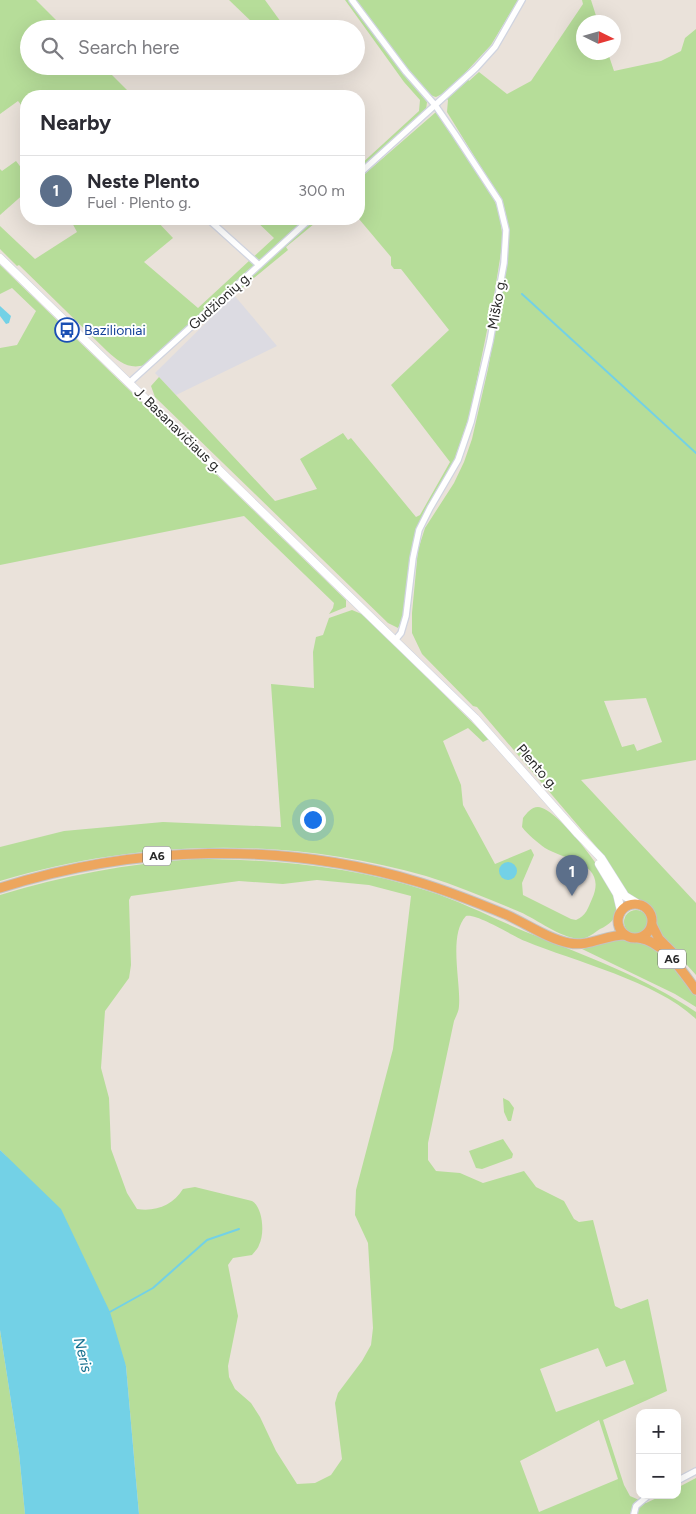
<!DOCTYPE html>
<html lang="en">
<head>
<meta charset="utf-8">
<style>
  :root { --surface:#fff; --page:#f7f7f7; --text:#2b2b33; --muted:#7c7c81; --line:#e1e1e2; --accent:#4371ee }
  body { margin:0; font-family:Figtree,sans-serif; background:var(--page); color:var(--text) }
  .controls { position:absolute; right:15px; bottom:15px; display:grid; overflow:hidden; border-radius:10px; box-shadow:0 5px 20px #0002 }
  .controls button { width:45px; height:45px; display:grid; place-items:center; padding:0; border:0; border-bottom:1px solid var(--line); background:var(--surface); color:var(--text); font:25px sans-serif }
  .compass { position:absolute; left:576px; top:15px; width:45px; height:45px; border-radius:50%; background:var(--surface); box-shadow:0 5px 20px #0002; rotate:95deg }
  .you { position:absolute; left:312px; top:819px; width:18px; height:18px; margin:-12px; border:4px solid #fff; border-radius:50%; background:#1a73e8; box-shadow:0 0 0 8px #1a73e833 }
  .badge { display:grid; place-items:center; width:32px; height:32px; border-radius:50%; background:var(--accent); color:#fff; font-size:16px; font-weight:700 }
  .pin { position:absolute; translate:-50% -41px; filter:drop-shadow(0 1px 2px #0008) }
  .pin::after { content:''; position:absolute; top:26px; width:18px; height:15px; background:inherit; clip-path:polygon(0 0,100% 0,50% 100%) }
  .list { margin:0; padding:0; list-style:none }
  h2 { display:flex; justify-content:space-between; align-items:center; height:65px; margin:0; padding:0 20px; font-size:21px }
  h2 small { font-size:16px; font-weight:400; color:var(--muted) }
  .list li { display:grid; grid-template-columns:32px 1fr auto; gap:15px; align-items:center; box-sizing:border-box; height:70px; padding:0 20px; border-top:1px solid var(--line) }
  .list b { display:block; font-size:19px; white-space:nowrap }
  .list p { margin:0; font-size:16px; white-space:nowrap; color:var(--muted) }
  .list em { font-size:16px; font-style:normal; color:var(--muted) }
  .icon { flex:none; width:28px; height:28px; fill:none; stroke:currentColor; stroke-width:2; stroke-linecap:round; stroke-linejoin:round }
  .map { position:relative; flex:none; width:696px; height:1514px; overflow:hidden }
  .search { position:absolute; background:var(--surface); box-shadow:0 5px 20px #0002; left:20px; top:20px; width:345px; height:55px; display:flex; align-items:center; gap:12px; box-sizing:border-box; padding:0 18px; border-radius:28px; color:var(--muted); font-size:19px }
  .panel { position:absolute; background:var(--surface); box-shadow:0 5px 20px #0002; left:20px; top:90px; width:345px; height:135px; border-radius:20px }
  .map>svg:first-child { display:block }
  .industrial { fill:#dcdbe2 }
  .green { fill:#b6dd99; fill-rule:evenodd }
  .water { fill:#73d1e6 }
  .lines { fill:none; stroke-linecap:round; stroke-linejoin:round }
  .stream { stroke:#73d1e6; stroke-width:2 }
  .minor-casing { stroke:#d0d4e0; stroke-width:8 }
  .secondary-casing { stroke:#d0d4e0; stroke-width:9 }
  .trunk-casing { stroke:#c3c3c3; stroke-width:11 }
  .minor { stroke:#fff; stroke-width:5.5 }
  .secondary { stroke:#fff; stroke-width:8 }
  .trunk { stroke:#eda65e; stroke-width:9 }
  .labels { text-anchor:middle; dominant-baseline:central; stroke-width:4; stroke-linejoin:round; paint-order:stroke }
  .shield { fill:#fff; stroke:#686868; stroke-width:1 }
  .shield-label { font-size:12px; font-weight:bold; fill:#282828 }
  .street-label { font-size:14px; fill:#282828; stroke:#fff }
  .transit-label { font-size:14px; fill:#164399; stroke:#fff; text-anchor:start }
  .water-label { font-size:15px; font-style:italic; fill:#156f8e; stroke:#fff }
</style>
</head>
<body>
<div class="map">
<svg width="696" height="1514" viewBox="0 0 696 1514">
  <rect width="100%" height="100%" fill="#eae2da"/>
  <polygon class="industrial" points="234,295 277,346 176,395 155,373"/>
  <g class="green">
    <polygon points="0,0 36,0 65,29 29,29 29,66 103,66 133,96 26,96 26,111 18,101 0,114"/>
    <polygon points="229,0 265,0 286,29 259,29"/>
    <path d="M345,0H352C379,33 400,70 427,102L426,110L359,170V166L419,111L420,100L404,82Z"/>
    <path d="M356,0H518L491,45L465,73L469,81L479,72L507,94L531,81L583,4L582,0H591L598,22H584V52L608,53L614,71L661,61L681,51L685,38L696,29V760L581,780L696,903V975L659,934L655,913L651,907L635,900L626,892L605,857L477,707L473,706L422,654L412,633V613L418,550L425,528L454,483L464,462L472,439L488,369L508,254V224L503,203L447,112L448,100L442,94L436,97C420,95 369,17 356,0ZM646,698L662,742L637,751L634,744L622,747L604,701Z"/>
    <polygon points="436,112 492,195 499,211 503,240 494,296 470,414 453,464 434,494 413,541 403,618 398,628 388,623 155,397 151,386 159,377 275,501 317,489 300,459 343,433 348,440 351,438 416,517 420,515 450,462 391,385 449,330 401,269 394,269 391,265 391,257 359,219 359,179"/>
    <polygon points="16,161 26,174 26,192 0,215 0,169 2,171"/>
    <path d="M70,219H155L173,238L144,262L198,308L274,238L254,219H305L144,365C129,370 118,361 107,351L19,265L17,266L0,249V226L35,259L77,232Z"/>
    <polygon points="315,219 320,219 286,247 288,250 237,292 236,289"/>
    <polygon points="0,265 346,600 346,607 329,614 333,608 334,603 244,516 0,565 0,348 17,345 36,311 12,288 0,294"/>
    <path d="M352,610L364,615L489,739L483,742L468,728L443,741L461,785L463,805L495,864L531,849L534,855L522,883L523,895L571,919L576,920C586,916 588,908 592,899C608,863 567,861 545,848C537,842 528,835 522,827L523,818C527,813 531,807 538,807C558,807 620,889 618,908C616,919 609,925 600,929C594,933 587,939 579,939C559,937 538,920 520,912C489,899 458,886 426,876C285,836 140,839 0,881V847L64,831L163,822L281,827L271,684L314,688L313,652L316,637L323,635L329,618Z"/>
    <path d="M193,859C273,859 352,866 428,891C462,902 493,918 526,932C584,955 644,977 696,1012V1019C656,981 576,962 525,941C514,937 477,913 466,916C448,935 461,982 459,1006C459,1011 456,1016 454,1021L428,1143V1160L436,1171L460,1173L483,1183L524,1171L536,1187L564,1201L574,1219L579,1222L593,1220L615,1306L621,1309L648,1299L667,1391L603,1420L624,1485L630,1496L646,1503L663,1495H677V1488L696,1478V1514H139L126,1366L6,1156L0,1150V895C64,875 127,864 193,859ZM317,880L369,885L411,896L393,1049L356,1190L355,1215L368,1243L373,1328L371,1345L362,1361L338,1393L335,1403L342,1459L331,1475L315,1483L297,1484L276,1451L260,1417L251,1403L235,1389L229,1377L228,1366L238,1316L228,1265L233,1258L252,1255C254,1252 258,1249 259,1245C265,1234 263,1207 252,1201L195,1187L183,1189C173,1205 156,1212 137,1209L127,1193L111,1149L109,1098L101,1068L105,1011L129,978L131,965L129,900L131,896L239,881L283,884ZM598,1348L606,1367L625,1360L634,1384L556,1412L540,1369ZM599,1420L618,1479L539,1512L520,1461Z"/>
    <circle cx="636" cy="922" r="12"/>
    <polygon points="622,938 632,943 643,941 657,948 696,996 696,1007 675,994 582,949"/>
    <polygon points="503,1098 509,1101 514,1108 511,1121 508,1121 504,1112"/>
    <polygon points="503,1139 513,1154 512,1158 482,1169 476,1168 469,1151"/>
    <polygon points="0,1330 19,1453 25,1514 0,1514"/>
  </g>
  <g class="water">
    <polygon points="0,306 11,316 9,323 6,324 0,316"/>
    <circle cx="508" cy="871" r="9"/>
    <polygon points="0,1150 61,1209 110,1312 126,1366 139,1514 25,1514 19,1453 0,1330"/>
  </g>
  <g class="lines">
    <g class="stream">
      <polyline points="522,294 696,453"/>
      <polyline points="108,1313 153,1288 207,1240 239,1229"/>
    </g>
    <g class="minor-casing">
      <g id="minor">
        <polyline points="352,0 406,72 435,105 455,134 499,201 506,230 504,263 490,341 471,422 458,460 430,508 419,530 413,558 406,616 401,633 396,639"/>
        <polyline points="359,174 476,68 495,47 522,0"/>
        <polyline points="208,219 259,265"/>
        <polyline points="129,383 310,219"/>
        <polyline points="677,1481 696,1471"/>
        <polyline points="634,1514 636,1506 649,1495"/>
      </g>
    </g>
    <g class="secondary-casing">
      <g id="secondary">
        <polyline points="0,258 475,718 578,834 601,858 625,896 638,904"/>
        <polyline points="599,864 617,894 621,911"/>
      </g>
    </g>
    <g class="trunk-casing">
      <g id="trunk">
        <path d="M0,888C135,845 282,841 418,882C448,891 478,903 507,915C527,924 548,939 569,943C589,947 605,935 625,935"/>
        <circle cx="635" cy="921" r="17"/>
        <polyline points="652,925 659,939 680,960"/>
        <path d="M639,938C664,942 682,971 696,990"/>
      </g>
    </g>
    <use href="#minor" class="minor"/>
    <use href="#secondary" class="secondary"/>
    <use href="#trunk" class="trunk"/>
  </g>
  <defs>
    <g id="bus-ring" transform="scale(1.25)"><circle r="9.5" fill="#fff" stroke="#1a4fb4" stroke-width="1.5"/><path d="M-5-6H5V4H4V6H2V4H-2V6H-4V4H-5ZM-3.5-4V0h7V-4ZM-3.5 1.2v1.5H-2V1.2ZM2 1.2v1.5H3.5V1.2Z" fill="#1a4fb4"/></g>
  </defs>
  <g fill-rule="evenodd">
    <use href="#bus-ring" x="67" y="330"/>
  </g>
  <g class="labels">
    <g class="shield">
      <rect x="143" y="846.5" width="28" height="19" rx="4"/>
      <rect x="658" y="949.5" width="28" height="19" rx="4"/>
    </g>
    <g class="shield-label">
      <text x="157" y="856">A6</text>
      <text x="672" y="959">A6</text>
    </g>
    <g class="street-label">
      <text transform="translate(220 301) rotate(-42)">Gudžionių g.</text>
      <text transform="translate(497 304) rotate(-80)">Miško g.</text>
      <text transform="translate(178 430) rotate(44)">J. Basanavičiaus g.</text>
      <text transform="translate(537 767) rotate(49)">Plento g.</text>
    </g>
    <g class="transit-label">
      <text x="84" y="330">Bazilioniai</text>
    </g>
    <g class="water-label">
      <text transform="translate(83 1355) rotate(76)">Neris</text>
    </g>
  </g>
</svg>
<div class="controls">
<button>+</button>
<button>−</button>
</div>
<svg class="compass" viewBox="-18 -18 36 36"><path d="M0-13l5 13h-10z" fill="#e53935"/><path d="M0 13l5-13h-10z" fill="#7c7c81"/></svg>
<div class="you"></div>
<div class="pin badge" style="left:572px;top:896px;background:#5c6f8a">1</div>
<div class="search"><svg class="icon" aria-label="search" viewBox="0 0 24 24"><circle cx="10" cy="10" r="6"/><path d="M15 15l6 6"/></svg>Search here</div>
<section class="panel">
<h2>Nearby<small></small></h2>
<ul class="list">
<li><span class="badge" style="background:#5c6f8a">1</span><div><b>Neste Plento</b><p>Fuel · Plento g.</p></div><em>300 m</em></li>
</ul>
</section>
</div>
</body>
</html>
